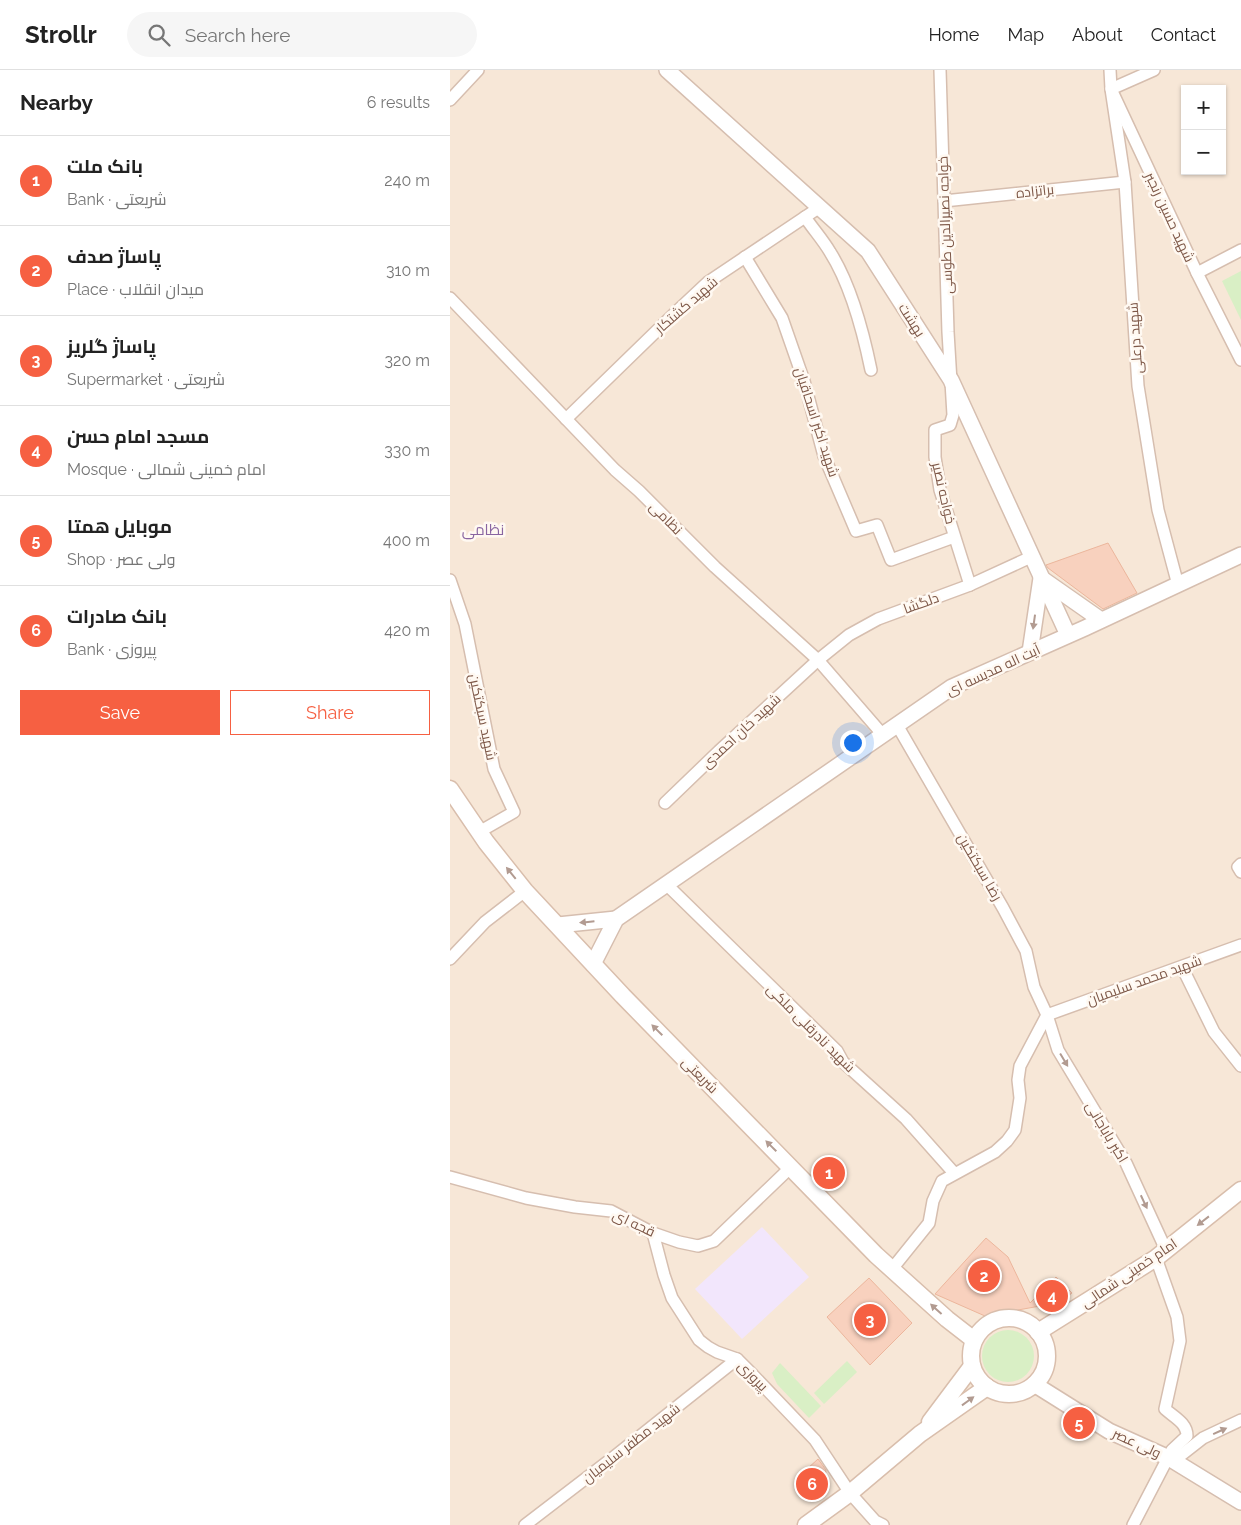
<!DOCTYPE html>
<html lang="en">
<head>
<meta charset="utf-8">
<style>
  :root { --surface:#fff; --page:#f6f6f6; --text:#222; --muted:#767676; --line:#e0e0e0; --accent:#f66042 }
  body { margin:0; font-family:Raleway,Cairo,sans-serif; background:var(--page); color:var(--text) }
  .controls { position:absolute; right:15px; top:15px; display:grid; overflow:hidden; border-radius:0px; box-shadow:0 1px 4px #0004 }
  .controls button { width:45px; height:45px; display:grid; place-items:center; padding:0; border:0; border-bottom:1px solid var(--line); background:var(--surface); color:var(--text); font:25px sans-serif }
  .you { position:absolute; left:402px; top:672px; width:18px; height:18px; margin:-12px; border:4px solid #fff; border-radius:50%; background:#1a73e8; box-shadow:0 0 0 8px #1a73e833 }
  .badge { display:grid; place-items:center; width:32px; height:32px; border-radius:50%; background:var(--accent); color:#fff; font-size:16px; font-weight:700 }
  .pin { position:absolute; translate:-50% -50%; border:2px solid #fff; box-shadow:0 1px 5px #0006 }
  .list { margin:0; padding:0; list-style:none }
  h2 { display:flex; justify-content:space-between; align-items:center; height:65px; margin:0; padding:0 20px; font-size:21px }
  h2 small { font-size:16px; font-weight:400; color:var(--muted) }
  .list li { display:grid; grid-template-columns:32px 1fr auto; gap:15px; align-items:center; box-sizing:border-box; height:90px; padding:0 20px; border-top:1px solid var(--line) }
  .list b { display:block; font-size:19px; white-space:nowrap }
  .list p { margin:0; font-size:16px; white-space:nowrap; color:var(--muted) }
  .list em { font-size:16px; font-style:normal; color:var(--muted) }
  .actions { display:flex; gap:10px; padding:15px 20px }
  .actions a { flex:1; padding:11px 0; border:1px solid var(--accent); border-radius:0px; text-align:center; font-size:18px; color:var(--accent) }
  .actions .main { background:var(--accent); color:#fff }
  .icon { flex:none; width:28px; height:28px; fill:none; stroke:currentColor; stroke-width:2; stroke-linecap:round; stroke-linejoin:round }
  .map { position:relative; flex:none; width:791px; height:1455px; overflow:hidden }
  header { display:flex; align-items:center; gap:30px; box-sizing:border-box; height:70px; padding:0 25px; background:var(--surface); border-bottom:1px solid var(--line) }
  header strong { font-size:24px }
  nav { display:flex; gap:28px; margin-inline-start:auto; font-size:18px }
  .search { width:350px; height:45px; background:var(--page); display:flex; align-items:center; gap:12px; box-sizing:border-box; padding:0 18px; border-radius:28px; color:var(--muted); font-size:19px }
  main { display:flex }
  aside { flex:1; background:var(--surface) }
  .map>svg:first-child { display:block }
  .residential { fill:#f7e7d7; fill-rule:evenodd }
  .education { fill:#f2e6fc }
  .green { fill:#d9efc5 }
  .building { fill:#f8d1be; stroke:#ecb69c }
  .lines { fill:none; stroke-linecap:round; stroke-linejoin:round }
  .minor-casing { stroke:#d6beaf; stroke-width:14 }
  .tertiary-casing { stroke:#d6beaf; stroke-width:18 }
  .secondary-casing { stroke:#d9beac; stroke-width:19 }
  .minor { stroke:#fff; stroke-width:11 }
  .tertiary { stroke:#fff; stroke-width:15 }
  .secondary { stroke:#fff; stroke-width:16 }
  .oneway { fill:#b29b91 }
  .labels { text-anchor:middle; dominant-baseline:central; stroke-width:5; stroke-linejoin:round; paint-order:stroke }
  .street-label { font-size:14px; fill:#7e5848; stroke:#fff9f2 }
  .neighbourhood-label { font-size:15px; fill:#8965a1; stroke:#fff9f2 }
</style>
</head>
<body>
<header>
<strong>Strollr</strong>
<div class="search"><svg class="icon" aria-label="search" viewBox="0 0 24 24"><circle cx="10" cy="10" r="6"/><path d="M15 15l6 6"/></svg>Search here</div>
<nav><a>Home</a><a>Map</a><a>About</a><a>Contact</a></nav>
</header>
<main>
<aside>
<h2>Nearby<small>6 results</small></h2>
<ul class="list">
<li><span class="badge">1</span><div><b>بانک ملت</b><p>Bank · شریعتی</p></div><em>240 m</em></li>
<li><span class="badge">2</span><div><b>پاساژ صدف</b><p>Place · میدان انقلاب</p></div><em>310 m</em></li>
<li><span class="badge">3</span><div><b>پاساژ گلریز</b><p>Supermarket · شریعتی</p></div><em>320 m</em></li>
<li><span class="badge">4</span><div><b>مسجد امام حسن</b><p>Mosque · امام خمینی شمالی</p></div><em>330 m</em></li>
<li><span class="badge">5</span><div><b>موبایل همتا</b><p>Shop · ولی عصر</p></div><em>400 m</em></li>
<li><span class="badge">6</span><div><b>بانک صادرات</b><p>Bank · پیروزی</p></div><em>420 m</em></li>
</ul>
<div class="actions"><a class="main">Save</a><a>Share</a></div>
</aside>
<div class="map">
<svg width="791" height="1455" viewBox="0 0 791 1455">
  <rect width="100%" height="100%" fill="#fff5ea"/>
  <path class="residential" d="M0,0H791V1455H0ZM735,19H772V101H735Z"/>
  <polygon class="education" points="312,1157 359,1207 292,1269 245,1219"/>
  <g class="green">
    <polygon points="791,201 791,250 772,211"/>
    <circle cx="558" cy="1286" r="26"/>
    <polygon points="397,1291 407,1302 374,1334 364,1323"/>
    <polygon points="330,1293 371,1336 359,1348 327,1314 322,1303"/>
  </g>
  <g class="building">
    <polygon points="658,473 687,523 653,539 598,498 596,495"/>
    <polygon points="536,1168 558,1187 580,1233 606,1207 622,1223 595,1242 590,1236 535,1246 485,1224"/>
    <polygon points="419,1208 462,1253 420,1295 377,1247"/>
    <polygon points="368,1389 376,1400 374,1420 363,1431 346,1409"/>
  </g>
  <g class="lines">
    <g class="minor-casing">
      <g id="minor">
        <polyline points="490,0 498,262 503,345 500,355 485,360 485,387 490,420 520,515"/>
        <polyline points="660,0 661,19 747,203 791,290"/>
        <polyline points="704,0 661,19 675,112 688,316 708,440 728,515"/>
        <polyline points="0,30 28,0"/>
        <polyline points="494,131 675,112"/>
        <path d="M355,147C363,159 373,170 380,182C401,215 413,261 421,300"/>
        <polyline points="295,187 332,248 354,311 374,386 406,461 427,455 441,490 504,467"/>
        <polyline points="747,203 791,180"/>
        <polyline points="0,228 165,400 189,421 265,497 368,590 433,665"/>
        <polyline points="116,349 225,243 258,212 370,137"/>
        <polyline points="0,510 15,554 44,699 64,742 29,762"/>
        <polyline points="447,655 553,838 576,881 584,917 597,945 608,980 676,1093 716,1180"/>
        <polyline points="215,733 269,681 368,590 399,565 428,549 520,515 581,487"/>
        <polyline points="791,794 788,797 791,802"/>
        <polyline points="216,814 387,981 393,992 456,1049 504,1103"/>
        <polyline points="0,889 35,852 75,821"/>
        <polyline points="732,897 764,962 791,996"/>
        <polyline points="597,945 791,875"/>
        <polyline points="0,1107 76,1128 125,1137 161,1141 203,1163 229,1172 248,1176 264,1171 341,1097"/>
        <polyline points="203,1163 214,1205 222,1228 249,1270 258,1277 267,1282 287,1289 303,1305 365,1370 400,1423 425,1451 433,1455"/>
        <polyline points="442,1199 479,1153 483,1131 492,1111 545,1082 557,1071 565,1060 570,1028 568,1010 570,996 597,945"/>
        <polyline points="719,1388 730,1386 753,1368 791,1350"/>
        <polyline points="75,1455 165,1386 287,1289"/>
        <path d="M683,1455L722,1380L737,1366C737,1353 724,1347 715,1339L730,1271L727,1247L706,1188"/>
      </g>
    </g>
    <g class="tertiary-casing">
      <g id="tertiary">
        <polyline points="217,0 418,181 501,310 618,565"/>
        <polyline points="580,582 591,508 651,550"/>
        <polyline points="108,855 166,849"/>
        <polyline points="143,894 166,849 502,617 635,558 791,485"/>
        <polyline points="584,1314 659,1361 719,1388 791,1432"/>
      </g>
    </g>
    <g class="secondary-casing">
      <g id="secondary">
        <polyline points="0,719 36,772 75,821 173,926 426,1185 497,1249 524,1270"/>
        <circle cx="559" cy="1286" r="38"/>
        <polyline points="588,1262 706,1188 791,1120"/>
        <polyline points="480,1352 522,1296"/>
        <polyline points="356,1455 400,1423 470,1364 537,1317"/>
      </g>
    </g>
    <use href="#minor" class="minor"/>
    <use href="#tertiary" class="tertiary"/>
    <use href="#secondary" class="secondary"/>
  </g>
  <defs><path id="oneway-solid" d="M-6-.8H1V-3.2L6.5 0L1 3.2V.8H-6Z" transform="scale(1.25)"/></defs>
  <g class="oneway">
    <use href="#oneway-solid" transform="translate(584 552) rotate(98)"/>
    <use href="#oneway-solid" transform="translate(61 803) rotate(-129)"/>
    <use href="#oneway-solid" transform="translate(137 852) rotate(174)"/>
    <use href="#oneway-solid" transform="translate(207 960) rotate(-135)"/>
    <use href="#oneway-solid" transform="translate(614 990) rotate(59)"/>
    <use href="#oneway-solid" transform="translate(321 1076) rotate(-135)"/>
    <use href="#oneway-solid" transform="translate(694 1132) rotate(65)"/>
    <use href="#oneway-solid" transform="translate(753 1151) rotate(142)"/>
    <use href="#oneway-solid" transform="translate(486 1239) rotate(-138)"/>
    <use href="#oneway-solid" transform="translate(518 1331) rotate(-36)"/>
    <use href="#oneway-solid" transform="translate(770 1361) rotate(-24)"/>
  </g>
  <g class="labels">
    <g class="street-label">
      <text transform="translate(585 121) rotate(-6)">براتزاده</text>
      <text transform="translate(720 147) rotate(65)">شهید حسین رنجبر</text>
      <text transform="translate(495 155) rotate(-92)">خواجه نصیرالدین طوسی</text>
      <text transform="translate(236 235) rotate(-41)">شهید کشتکار</text>
      <text transform="translate(462 250) rotate(58)">بهشت</text>
      <text transform="translate(685 268) rotate(-94)">شهید درعلی</text>
      <text transform="translate(367 352) rotate(72)">شهید اکبر اسحاقیان</text>
      <text transform="translate(494 423) rotate(77)">خواجه نصیر</text>
      <text transform="translate(216 448) rotate(45)">نظامی</text>
      <text transform="translate(471 533) rotate(-20)">دلگشا</text>
      <text transform="translate(543 600) rotate(-25)">آیت اله مدیسه ای</text>
      <text transform="translate(33 647) rotate(78)">شهید سبکتکین</text>
      <text transform="translate(291 661) rotate(-43)">شهید خان احمدی</text>
      <text transform="translate(530 797) rotate(60)">رضا سبکتکین</text>
      <text transform="translate(694 910) rotate(-20)">شهید محمد سلیمیان</text>
      <text transform="translate(361 958) rotate(45)">شهید نادرقلی ملکی</text>
      <text transform="translate(250 1005) rotate(45)">شریعتی</text>
      <text transform="translate(657 1062) rotate(59)">اکبر باباجانی</text>
      <text transform="translate(184 1153) rotate(25)">قجه ای</text>
      <text transform="translate(679 1203) rotate(-34)">امام خمینی شمالی</text>
      <text transform="translate(303 1306) rotate(45)">پیروزی</text>
      <text transform="translate(181 1373) rotate(-38)">شهید مظفر سلیمیان</text>
      <text transform="translate(687 1373) rotate(25)">ولی عصر</text>
    </g>
    <g class="neighbourhood-label">
      <text x="33" y="460">نظامی</text>
    </g>
  </g>
</svg>
<div class="controls">
<button>+</button>
<button>−</button>
</div>
<div class="you"></div>
<div class="pin badge" style="left:379px;top:1103px">1</div>
<div class="pin badge" style="left:534px;top:1206px">2</div>
<div class="pin badge" style="left:420px;top:1250px">3</div>
<div class="pin badge" style="left:602px;top:1226px">4</div>
<div class="pin badge" style="left:629px;top:1353px">5</div>
<div class="pin badge" style="left:362px;top:1414px">6</div>
</div>
</main>
</body>
</html>
